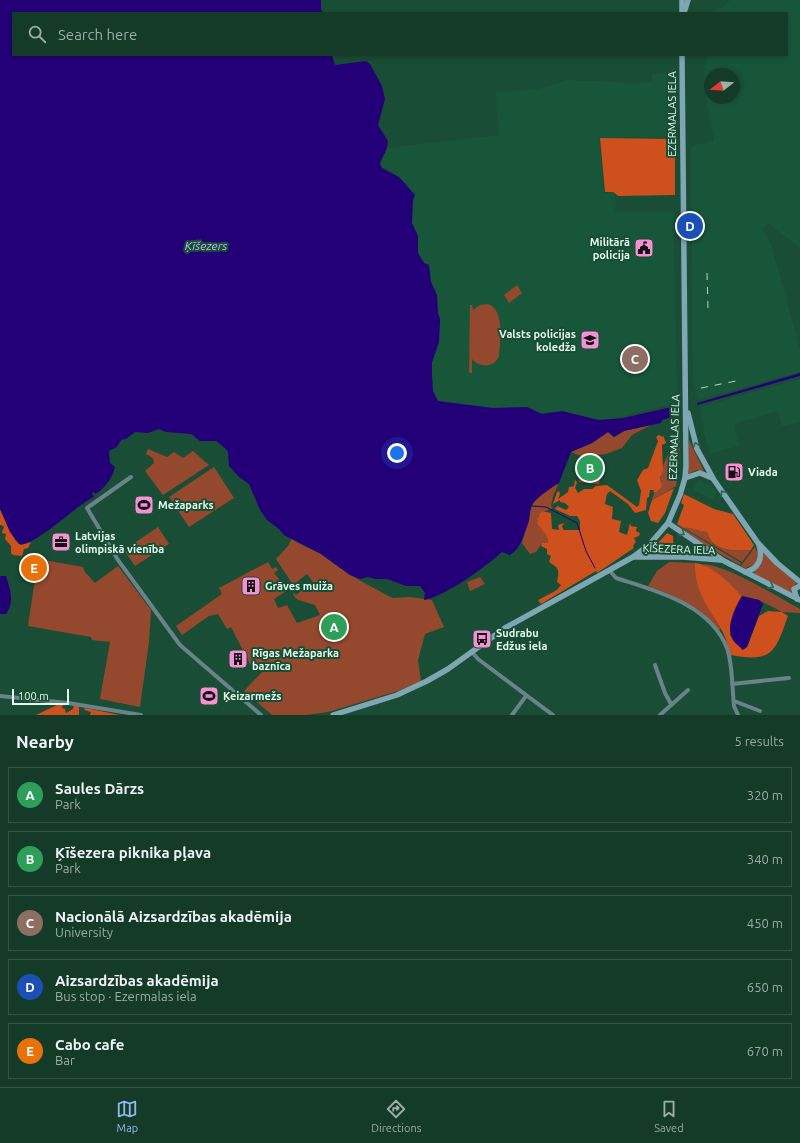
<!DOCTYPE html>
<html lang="en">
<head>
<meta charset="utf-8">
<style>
  :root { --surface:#143a28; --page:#214534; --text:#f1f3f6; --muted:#9dada8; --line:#335445; --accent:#90b9f0 }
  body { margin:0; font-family:Ubuntu,sans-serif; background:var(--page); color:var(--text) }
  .compass { position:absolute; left:704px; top:68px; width:36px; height:36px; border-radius:50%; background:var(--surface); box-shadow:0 2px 6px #0003; rotate:253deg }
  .scale { position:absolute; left:12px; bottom:10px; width:57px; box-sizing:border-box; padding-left:4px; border:2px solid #e1fbec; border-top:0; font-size:11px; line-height:14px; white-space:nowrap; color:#e1fbec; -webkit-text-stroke:3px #1a4d35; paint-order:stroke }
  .you { position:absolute; left:397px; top:453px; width:14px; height:14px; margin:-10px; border:3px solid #fff; border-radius:50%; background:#1a73e8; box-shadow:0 0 0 6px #1a73e833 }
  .badge { display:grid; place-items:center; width:26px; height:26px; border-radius:50%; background:var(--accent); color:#fff; font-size:13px; font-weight:700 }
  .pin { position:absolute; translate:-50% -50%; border:2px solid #fff; box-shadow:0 1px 4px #0006 }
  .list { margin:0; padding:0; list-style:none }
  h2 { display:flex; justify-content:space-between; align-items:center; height:52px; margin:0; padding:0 16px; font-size:17px }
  h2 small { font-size:13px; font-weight:400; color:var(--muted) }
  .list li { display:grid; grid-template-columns:26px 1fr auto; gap:12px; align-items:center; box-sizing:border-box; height:56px; margin:0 8px 8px; padding:0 8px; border:1px solid var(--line); border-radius:0px }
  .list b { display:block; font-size:15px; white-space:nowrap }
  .list p { margin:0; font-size:13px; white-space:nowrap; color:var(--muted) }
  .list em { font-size:13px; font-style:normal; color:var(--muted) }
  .icon { flex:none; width:22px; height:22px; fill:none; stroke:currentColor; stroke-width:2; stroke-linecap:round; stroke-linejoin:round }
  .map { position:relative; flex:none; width:800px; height:715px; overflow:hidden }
  .search { position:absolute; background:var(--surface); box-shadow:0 2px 6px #0003; left:12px; right:12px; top:12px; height:44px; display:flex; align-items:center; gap:10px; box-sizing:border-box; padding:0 14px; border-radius:0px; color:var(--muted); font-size:15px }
  .sheet { height:372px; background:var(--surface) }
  nav { display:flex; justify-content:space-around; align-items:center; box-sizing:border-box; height:56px; border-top:1px solid var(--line); background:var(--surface); font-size:11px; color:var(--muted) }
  nav a { display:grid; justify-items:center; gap:2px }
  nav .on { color:var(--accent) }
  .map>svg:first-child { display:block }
  .built { fill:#18563a; fill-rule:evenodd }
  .green { fill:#94492e }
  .forest { fill:#cd501d }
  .water { fill:#230078 }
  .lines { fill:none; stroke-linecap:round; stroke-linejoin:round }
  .stream { stroke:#230078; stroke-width:1 }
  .street { stroke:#6a828a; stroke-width:4 }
  .secondary { stroke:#7ea6b3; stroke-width:5.5 }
  .rail { stroke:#b5d5c4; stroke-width:1; stroke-dasharray:7 7; stroke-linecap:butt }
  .oneway { stroke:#336354 }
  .labels { text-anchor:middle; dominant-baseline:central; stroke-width:4; stroke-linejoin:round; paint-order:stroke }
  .street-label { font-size:11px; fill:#e1fbec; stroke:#1a4d35 }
  .poi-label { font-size:11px; font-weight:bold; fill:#e1fbec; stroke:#1a4d35; text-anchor:start }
  .water-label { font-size:12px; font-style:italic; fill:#b8bdf6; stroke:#1a4d35 }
</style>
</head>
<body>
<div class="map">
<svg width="800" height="715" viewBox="0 0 800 715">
  <rect width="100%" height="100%" fill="#1a4d35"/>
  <g class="built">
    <path d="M730,0H800V248L768,223L763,229L771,243L800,349V372L699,400L693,379L691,148L694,145L714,141L705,92L708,91L707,86L704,87L703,80L707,55H787V13H715L717,7L722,8ZM710,74H734V98H710Z"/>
    <polygon points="666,73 668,80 675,80 674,133 668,137 599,138 604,193 613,193 616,203 615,211 673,211 677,404 629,414 619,418 599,420 567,413 549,412 539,413 527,407 493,408 438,401 433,391 432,375 432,362 438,346 440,326 437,295 431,282 429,265 424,263 418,253 418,236 412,223 413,206 409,187 395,174 380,166 381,160 385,157 387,148 499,135 496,91 530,90 548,87 567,80 638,83 652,81 651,74"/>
    <polygon points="800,379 800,422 782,426 778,411 736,423 734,427 739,446 710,454 703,431 704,428 700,407"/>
    <polygon points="698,480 718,490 713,500 693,490"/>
  </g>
  <g class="green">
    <polygon points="517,285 522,293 509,303 504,295"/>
    <path d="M488,304C505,310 500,341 499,356C493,369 480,367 472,359V373H469L470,305H472L473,310L480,305Z"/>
    <polygon points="653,424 632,435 622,448 606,454 583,457 571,452 592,443 608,432 614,437 624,431"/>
    <path d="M680,424L679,469L676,486L652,500L654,493H656L661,486C657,464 677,447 678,425Z"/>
    <polygon points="689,440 704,471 697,470 688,474"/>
    <polygon points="148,449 167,457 174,452 183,458 193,451 209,465 163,495 145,471 154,463 153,458 146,454"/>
    <polygon points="583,460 597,461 601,475 599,484 579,482"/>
    <polygon points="214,467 234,498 189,527 169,497"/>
    <path d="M559,483L553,496L551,506L553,508L542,512L539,521L547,536L548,543H542L536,552L530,554L522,543L532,506C535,498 551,487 559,483Z"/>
    <polygon points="676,524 741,563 740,565 704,545"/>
    <polygon points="158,527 169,544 135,566 124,550"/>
    <path d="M684,528C693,527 699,532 707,532C711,552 734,551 751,550L742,562Z"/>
    <polygon points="292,538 296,542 321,554 350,575 392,598 410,597 432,600 444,627 425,634 418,660 421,681 398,691 328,712 305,715 272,715 244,691 263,671 253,670 231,627 227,629 218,614 209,616 182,635 176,626 222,594 219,588 268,562 272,569 276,567 278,570 274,573 288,590 274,599 278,608 287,605 297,623 320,615 315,605 298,600 293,595 294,593 296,595 313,582 307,574 293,585 276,559 288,546"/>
    <polygon points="755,547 759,556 757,564 745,568 741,566"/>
    <polygon points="763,552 797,583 793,587 791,593 753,573 760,566"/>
    <polygon points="38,559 83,567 85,572 95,583 118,566 151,610 149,642 140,707 100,699 110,642 92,640 91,637 28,626"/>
    <path d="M669,562L695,563C694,582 710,613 721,629L719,630C701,607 675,596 648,586L657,571Z"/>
    <path d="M703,564C729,566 776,596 800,609V613L782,612L759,600L742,596L726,581Z"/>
    <polygon points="480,577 485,584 470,591 467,582"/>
  </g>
  <g class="forest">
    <polygon points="600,138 675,139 675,195 618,196 613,192 605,192"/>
    <path d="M659,435L663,437V435L666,443L662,445L663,470L660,478L662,486L656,493L653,492L654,490H650L649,497L647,498L646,510L635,513L628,504L610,491L607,494L605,504L613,507L612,519L621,521L619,532L627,535L630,523L631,526L637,527L636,531L640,533L639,536L634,538L636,542L633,546L634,548L597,573L596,571L541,604L538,600L557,590L561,585L557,582C559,570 560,569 549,562L551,556L547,554V549L541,546L542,543H548L547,536L537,523L538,521L537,518L540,517L539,515L542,511L551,513L552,529L559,530L558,525L564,523L562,527L564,530H580V521L577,516H570L555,509L557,506L566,510L569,507L565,503L560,502V500L553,504L557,492L559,491L560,494L558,499L568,492L569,487L574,486L575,480L577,482L575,488L578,493L584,489H592L596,486L607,485L637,507L639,505L641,491L637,480L643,470L648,468L658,441L656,437Z"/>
    <polygon points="674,488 665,513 658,523 651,521 648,513 652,500"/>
    <path d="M684,494L714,509L733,514L754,545L751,550C734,551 712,552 707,532C699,532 692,527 684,528L677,524L684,505L681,503Z"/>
    <polygon points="0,509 15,540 21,545 31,542 28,548 24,549 22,556 13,555 11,553 11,546 5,539 6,534 2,533 4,526 0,525"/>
    <polygon points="667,533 673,536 674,554 655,555 651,551"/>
    <path d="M695,563C713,565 730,584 742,596L730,635L735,643L747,647L759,616L768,611L782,612L788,616C775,652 773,663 730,655C728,646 726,637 721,629C708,608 694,589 695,563Z"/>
    <polygon points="59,704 63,704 62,708 65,709 66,713 73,709 74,705 79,706 79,715 36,715"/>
    <polygon points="85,708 120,715 90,715 91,712 84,710"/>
  </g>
  <g class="water">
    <path d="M0,0H321V9L323,13H13V55H332L335,65L366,61L370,64L382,86L385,99L378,125L388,141C387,154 382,155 380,164L382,168L399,177L415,195L413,200L412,223L418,236V253L424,263L429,265L431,282L437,295L438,313L440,319L439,342L432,362V375L433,391L438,401L493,408L527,407L542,414L562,411L599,420L623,418L676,406L679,410L678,415L662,420L661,423L624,431L614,437L608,432L592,443L571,452L559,483C552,487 538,497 534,502C528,509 531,517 528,524C523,536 522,547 510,555L502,552C485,567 446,596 424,600L425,593L420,586H406L387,579H375L368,577L360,579L350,575L321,554L284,535L279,529L267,520L260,510L249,484L239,477L229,466L228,452L225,448L216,441H200L191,434L166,432L159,429L148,433L135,432L126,439L121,440L117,447L109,451L110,463L115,467C113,477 104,490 95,494L94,492L92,493L94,497C77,504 34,548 19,544L10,532L0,509Z"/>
    <polygon points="800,373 800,376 697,405 697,403"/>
    <path d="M0,576H6C10,589 15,602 6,614H0Z"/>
    <path d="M742,596L759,600L763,604L747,647L743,650C738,645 733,642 731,635C727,625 736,605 742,596Z"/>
  </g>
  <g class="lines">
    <polyline class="stream" points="532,506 546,507 577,523 586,551 595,568"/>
    <g class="street">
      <polyline points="131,477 87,508 118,560 180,645 261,715"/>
      <path d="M610,571L616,578C656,591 710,604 727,648C733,666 732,688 734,706L738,715"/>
      <polyline points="472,652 478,659 553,715"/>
      <polyline points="655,665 665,693 671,704"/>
      <polyline points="732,684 789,678"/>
      <polyline points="0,696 68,703 141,715"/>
      <polyline points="734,701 760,711"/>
      <polyline points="512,715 526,696"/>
      <polyline points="660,715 688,690"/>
    </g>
    <g class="secondary">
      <polyline points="682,12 682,0"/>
      <polyline points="684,13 688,0"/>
      <polyline points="688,413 697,449 714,480 758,543 777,563 800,582"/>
      <polyline points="685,478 700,473 712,478"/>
      <polyline points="668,523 724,561 800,600"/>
      <polyline points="634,557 683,557 721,560"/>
      <path d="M745,572C759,569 763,558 759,545"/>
      <polyline points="797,599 794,589 800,586"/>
      <polyline points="333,715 397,695 427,681 448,669 505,628 633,557 649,545 668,523 680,495 685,478 686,466 682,55"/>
    </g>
    <g class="rail">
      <polyline points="707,273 708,308"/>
      <polyline points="701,388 736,381"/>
    </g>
  </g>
  <defs><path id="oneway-chevron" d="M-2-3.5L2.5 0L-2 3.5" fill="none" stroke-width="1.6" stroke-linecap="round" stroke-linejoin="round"/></defs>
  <g class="oneway">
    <use href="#oneway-chevron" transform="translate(696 445) rotate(-107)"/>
    <use href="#oneway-chevron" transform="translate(723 493) rotate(-124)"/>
    <use href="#oneway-chevron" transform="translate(682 533) rotate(36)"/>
    <use href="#oneway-chevron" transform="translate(771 586) rotate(27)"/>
  </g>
  <defs>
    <g id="civic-square" transform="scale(1)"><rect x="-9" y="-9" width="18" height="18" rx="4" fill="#f491d4" stroke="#1a4d35"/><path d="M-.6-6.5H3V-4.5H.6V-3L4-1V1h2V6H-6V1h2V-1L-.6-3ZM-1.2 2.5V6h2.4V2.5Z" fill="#111"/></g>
    <g id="university-square" transform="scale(1)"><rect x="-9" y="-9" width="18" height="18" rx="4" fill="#f491d4" stroke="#1a4d35"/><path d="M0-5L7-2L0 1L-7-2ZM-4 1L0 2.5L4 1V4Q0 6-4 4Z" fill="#111"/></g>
    <g id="fuel-square" transform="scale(1)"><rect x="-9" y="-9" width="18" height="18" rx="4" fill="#f491d4" stroke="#1a4d35"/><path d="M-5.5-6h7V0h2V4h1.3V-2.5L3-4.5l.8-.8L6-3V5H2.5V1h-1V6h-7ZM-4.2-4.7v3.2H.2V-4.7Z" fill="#111"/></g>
    <g id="stadium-square" transform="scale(1)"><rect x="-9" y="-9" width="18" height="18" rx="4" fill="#f491d4" stroke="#1a4d35"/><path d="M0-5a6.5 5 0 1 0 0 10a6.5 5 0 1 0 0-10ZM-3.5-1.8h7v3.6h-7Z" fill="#111"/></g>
    <g id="office-square" transform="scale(1)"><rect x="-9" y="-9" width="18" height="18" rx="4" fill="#f491d4" stroke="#1a4d35"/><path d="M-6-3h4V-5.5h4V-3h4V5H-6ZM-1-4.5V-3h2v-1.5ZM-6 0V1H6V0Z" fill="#111"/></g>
    <g id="building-square" transform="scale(1)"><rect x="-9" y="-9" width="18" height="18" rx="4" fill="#f491d4" stroke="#1a4d35"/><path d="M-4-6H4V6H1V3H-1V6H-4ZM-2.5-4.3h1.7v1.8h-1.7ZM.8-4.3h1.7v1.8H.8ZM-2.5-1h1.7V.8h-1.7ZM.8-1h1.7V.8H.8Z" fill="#111"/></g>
    <g id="bus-square" transform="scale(1)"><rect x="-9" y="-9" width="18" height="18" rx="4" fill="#f491d4" stroke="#1a4d35"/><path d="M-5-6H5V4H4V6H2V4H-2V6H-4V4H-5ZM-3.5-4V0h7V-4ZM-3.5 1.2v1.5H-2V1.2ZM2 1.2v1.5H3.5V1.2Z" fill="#111"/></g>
  </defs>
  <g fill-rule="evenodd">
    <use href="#civic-square" x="644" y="248"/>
    <use href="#university-square" x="590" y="340"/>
    <use href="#fuel-square" x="734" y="472"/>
    <use href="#stadium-square" x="144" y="505"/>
    <use href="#office-square" x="61" y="542"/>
    <use href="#building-square" x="251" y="586"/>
    <use href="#bus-square" x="482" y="639"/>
    <use href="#building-square" x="238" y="659"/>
    <use href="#stadium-square" x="209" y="696"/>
  </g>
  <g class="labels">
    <g class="street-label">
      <text transform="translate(672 114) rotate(-90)">EZERMALAS IELA</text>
      <text transform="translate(674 437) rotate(-88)">EZERMALAS IELA</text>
      <text transform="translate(679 549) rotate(2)">ĶĪŠEZERA IELA</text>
    </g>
    <g class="poi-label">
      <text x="630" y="242" text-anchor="end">Militārā<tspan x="630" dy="13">policija</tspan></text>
      <text x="576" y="334" text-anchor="end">Valsts policijas<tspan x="576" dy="13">koledža</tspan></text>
      <text x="748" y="472">Viada</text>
      <text x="158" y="505">Mežaparks</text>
      <text x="75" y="536">Latvijas<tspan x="75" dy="13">olimpiskā vienība</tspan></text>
      <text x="265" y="586">Grāves muiža</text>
      <text x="496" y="633">Sudrabu<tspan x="496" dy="13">Edžus iela</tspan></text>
      <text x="252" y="653">Rīgas Mežaparka<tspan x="252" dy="13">baznīca</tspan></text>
      <text x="223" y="696">Ķeizarmežs</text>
    </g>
    <g class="water-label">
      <text x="206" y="245">Ķīšezers</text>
    </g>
  </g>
</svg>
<svg class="compass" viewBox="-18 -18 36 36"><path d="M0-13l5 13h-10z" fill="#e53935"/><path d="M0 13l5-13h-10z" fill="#9dada8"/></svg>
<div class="scale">100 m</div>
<div class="you"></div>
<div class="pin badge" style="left:334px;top:627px;background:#2e9e5b">A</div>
<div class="pin badge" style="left:590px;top:468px;background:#2e9e5b">B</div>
<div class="pin badge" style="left:635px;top:359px;background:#8d6e63">C</div>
<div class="pin badge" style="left:690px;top:226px;background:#1a4fb4">D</div>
<div class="pin badge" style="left:34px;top:568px;background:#e8710a">E</div>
<div class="search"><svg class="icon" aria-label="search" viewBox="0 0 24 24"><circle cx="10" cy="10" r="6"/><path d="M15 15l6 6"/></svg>Search here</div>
</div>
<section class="sheet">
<h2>Nearby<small>5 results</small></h2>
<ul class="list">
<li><span class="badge" style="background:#2e9e5b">A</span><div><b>Saules Dārzs</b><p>Park</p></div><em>320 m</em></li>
<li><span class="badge" style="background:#2e9e5b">B</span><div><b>Ķīšezera piknika pļava</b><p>Park</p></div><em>340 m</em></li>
<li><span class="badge" style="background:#8d6e63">C</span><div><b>Nacionālā Aizsardzības akadēmija</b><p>University</p></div><em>450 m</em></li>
<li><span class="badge" style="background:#1a4fb4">D</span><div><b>Aizsardzības akadēmija</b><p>Bus stop · Ezermalas iela</p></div><em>650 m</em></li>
<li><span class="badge" style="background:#e8710a">E</span><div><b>Cabo cafe</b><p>Bar</p></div><em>670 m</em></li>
</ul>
</section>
<nav>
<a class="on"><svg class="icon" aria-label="map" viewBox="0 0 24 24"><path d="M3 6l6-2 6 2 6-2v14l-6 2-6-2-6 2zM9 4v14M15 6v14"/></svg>Map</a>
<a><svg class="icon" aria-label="directions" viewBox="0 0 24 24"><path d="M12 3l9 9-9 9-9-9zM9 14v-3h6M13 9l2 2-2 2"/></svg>Directions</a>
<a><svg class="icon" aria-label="saved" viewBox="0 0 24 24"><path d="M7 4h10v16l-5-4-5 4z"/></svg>Saved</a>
</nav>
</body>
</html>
